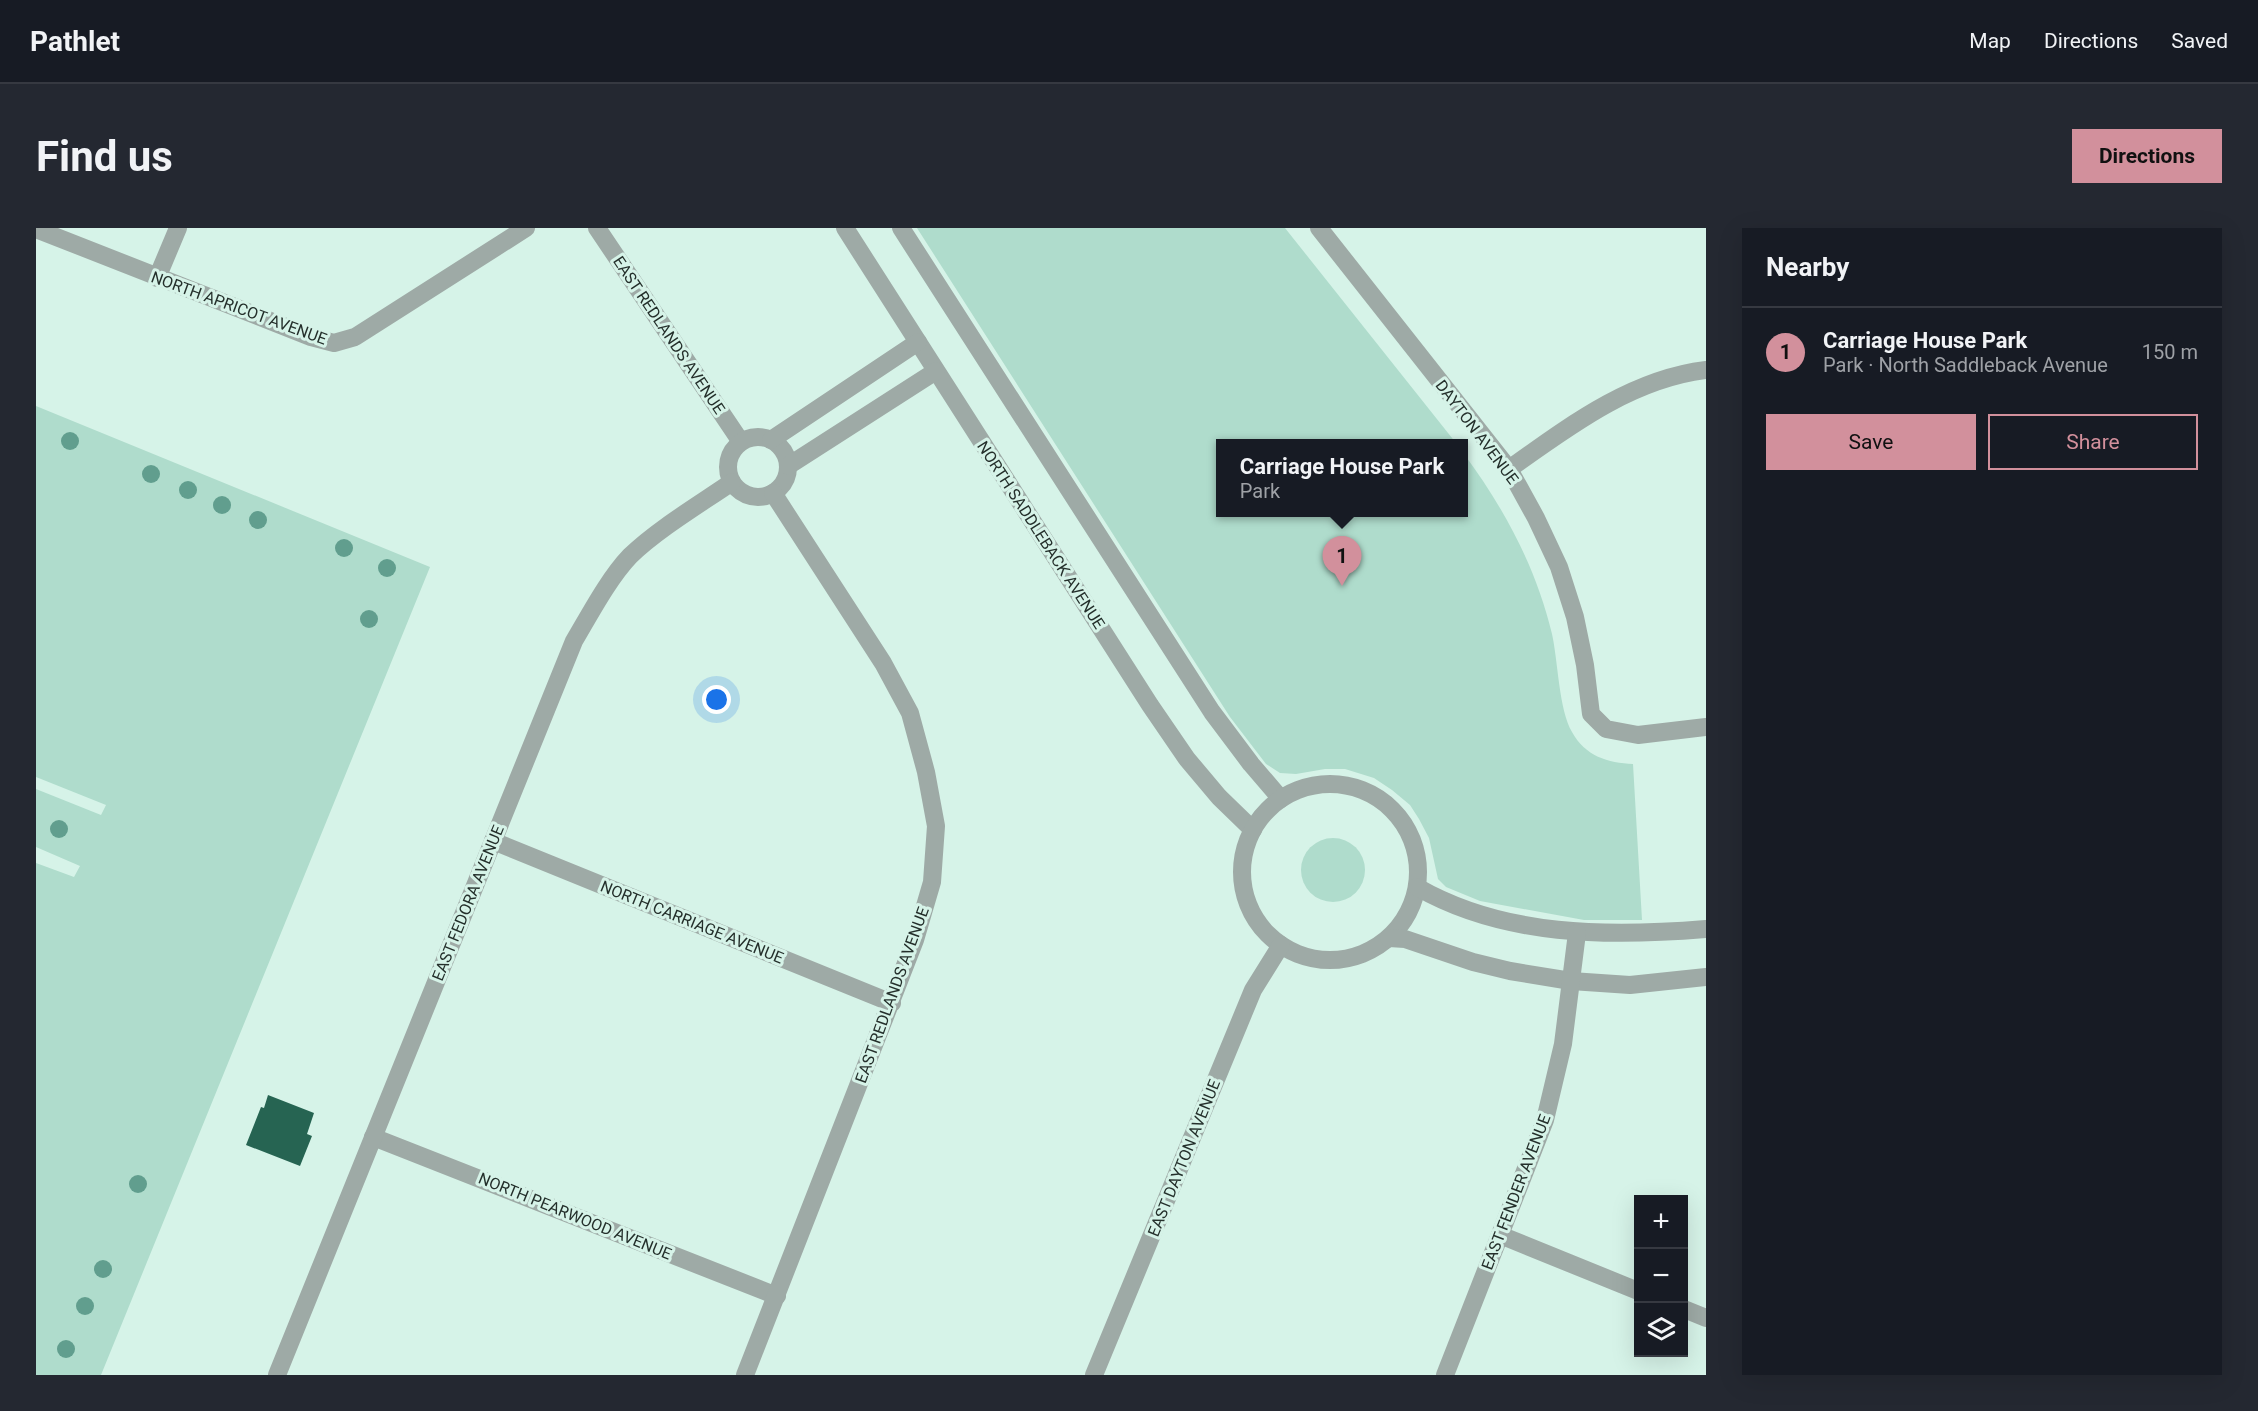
<!DOCTYPE html>
<html lang="en">
<head>
<meta charset="utf-8">
<style>
  :root { --surface:#171b24; --page:#242831; --text:#f1f3f6; --muted:#9ea1a6; --line:#363941; --accent:#d2909c }
  body { margin:0; font-family:Roboto,sans-serif; background:var(--page); color:var(--text) }
  .controls { position:absolute; right:18px; bottom:18px; display:grid; overflow:hidden; border-radius:0px; box-shadow:0 6px 24px #0002 }
  .controls button { width:54px; height:54px; display:grid; place-items:center; padding:0; border:0; border-bottom:2px solid var(--line); background:var(--surface); color:var(--text); font:30px sans-serif }
  .you { position:absolute; left:681px; top:472px; width:21px; height:21px; margin:-15px; border:4px solid #fff; border-radius:50%; background:#1a73e8; box-shadow:0 0 0 9px #1a73e833 }
  .badge { display:grid; place-items:center; width:39px; height:39px; border-radius:50%; background:var(--accent); color:#111; font-size:20px; font-weight:700 }
  .pin { position:absolute; translate:-50% -50px; filter:drop-shadow(0 2px 3px #0008) }
  .pin::after { content:''; position:absolute; top:32px; width:21px; height:18px; background:inherit; clip-path:polygon(0 0,100% 0,50% 100%) }
  .popup { position:absolute; left:1180px; top:211px; width:252px; height:78px; box-sizing:border-box; display:grid; place-content:center; border-radius:0px; background:var(--surface); filter:drop-shadow(0 2px 4px #0005); font-size:20px; white-space:nowrap; color:var(--muted) }
  .popup b { font-size:22px; color:var(--text) }
  .popup::after { content:''; position:absolute; left:50%; top:100%; margin-left:-12px; border:12px solid transparent; border-top-color:var(--surface) }
  .list { margin:0; padding:0; list-style:none }
  h2 { display:flex; justify-content:space-between; align-items:center; height:78px; margin:0; padding:0 24px; font-size:26px }
  h2 small { font-size:20px; font-weight:400; color:var(--muted) }
  .list li { display:grid; grid-template-columns:39px 1fr auto; gap:18px; align-items:center; box-sizing:border-box; height:90px; padding:0 24px; border-top:2px solid var(--line) }
  .list b { display:block; font-size:22px; white-space:nowrap }
  .list p { margin:0; font-size:20px; white-space:nowrap; color:var(--muted) }
  .list em { font-size:20px; font-style:normal; color:var(--muted) }
  .actions { display:flex; gap:12px; padding:18px 24px }
  .actions a { flex:1; padding:14px 0; border:2px solid var(--accent); border-radius:0px; text-align:center; font-size:21px; color:var(--accent) }
  .actions .main { background:var(--accent); color:#111 }
  .icon { flex:none; width:33px; height:33px; fill:none; stroke:currentColor; stroke-width:2; stroke-linecap:round; stroke-linejoin:round }
  .map { position:relative; flex:none; width:1670px; height:1147px; overflow:hidden; border-radius:0px }
  header { display:flex; align-items:center; gap:36px; box-sizing:border-box; height:84px; padding:0 30px; background:var(--surface); border-bottom:2px solid var(--line) }
  header strong { font-size:28px }
  nav { display:flex; gap:33px; margin-inline-start:auto; font-size:21px }
  .intro { display:flex; align-items:center; justify-content:space-between; box-sizing:border-box; height:144px; padding:0 36px }
  h1 { margin:0; font-size:42px }
  .button { padding:15px 27px; border-radius:0px; background:var(--accent); color:#111; font-size:21px; font-weight:700 }
  main { display:flex; gap:36px; padding:0 36px }
  aside { flex:1; background:var(--surface); border-radius:0px; box-shadow:0 6px 24px #0002 }
  .map>svg:first-child { display:block }
  .green { fill:#afdccc }
  .building { fill:#266452 }
  .lines { fill:none; stroke-linecap:round; stroke-linejoin:round }
  .minor { stroke:#9eaaa6; stroke-width:18 }
  .tree { fill:#619e8e }
  .labels { text-anchor:middle; dominant-baseline:central; stroke-width:6; stroke-linejoin:round; paint-order:stroke }
  .street-label { font-size:16px; fill:#242f2b; stroke:#d6f3e8 }
</style>
</head>
<body>
<header>
<strong>Pathlet</strong>
<nav><a>Map</a><a>Directions</a><a>Saved</a></nav>
</header>
<div class="intro"><h1>Find us</h1><a class="button">Directions</a></div>
<main>
<div class="map">
<svg width="1670" height="1147" viewBox="0 0 1670 1147">
  <rect width="100%" height="100%" fill="#d6f3e8"/>
  <g class="green">
    <path d="M881,0H1249L1420,215L1184,216V284H1428V226C1468,280 1500,339 1516,406C1522,433 1523,482 1536,504C1549,528 1572,535 1597,536L1606,692H1548L1444,673L1410,659L1402,651L1393,610L1383,591L1374,577L1356,562L1338,550L1309,541H1289L1260,546L1244,545L1230,536L1194,489Z"/>
    <polygon points="0,178 394,339 65,1147 0,1147 0,635 38,649 44,638 0,619 0,561 65,587 70,577 0,549"/>
    <circle cx="1297" cy="642" r="32"/>
  </g>
  <polygon class="building" points="232,867 278,885 271,906 276,908 264,938 210,917 225,879 228,880"/>
  <g class="lines">
    <g class="minor">
      <polyline points="561,0 705,214"/>
      <polyline points="809,0 1114,477 1151,531 1183,569 1217,602"/>
      <polyline points="865,0 1176,484 1215,536 1245,571"/>
      <polyline points="1283,0 1473,241 1500,290 1523,339 1539,389 1549,437 1555,486 1570,501 1602,507 1670,499"/>
      <polyline points="0,1 275,109 298,115 319,109 490,0"/>
      <polyline points="121,50 142,0"/>
      <circle cx="722" cy="239" r="30"/>
      <polyline points="735,212 882,114"/>
      <polyline points="752,238 900,143"/>
      <path d="M1473,241C1532,199 1595,151 1670,142"/>
      <circle cx="1294" cy="644" r="88"/>
      <polyline points="457,613 856,775"/>
      <path d="M1381,659C1468,709 1573,709 1670,701"/>
      <polyline points="1353,710 1369,711 1437,734 1474,743 1535,753 1594,757 1670,749"/>
      <polyline points="337,909 741,1068"/>
      <polyline points="1464,1007 1602,1063"/>
      <polyline points="1648,1081 1670,1090"/>
      <path d="M241,1147L538,413C554,386 573,350 594,328C622,301 664,276 696,254"/>
      <polyline points="709,1147 879,712 896,654 900,598 890,544 874,485 847,435 737,265"/>
      <polyline points="1058,1147 1217,762 1245,717"/>
      <polyline points="1409,1147 1509,892 1527,816 1541,705"/>
    </g>
  </g>
  <g class="tree">
    <circle cx="34" cy="213" r="9"/>
    <circle cx="115" cy="246" r="9"/>
    <circle cx="152" cy="262" r="9"/>
    <circle cx="186" cy="277" r="9"/>
    <circle cx="222" cy="292" r="9"/>
    <circle cx="308" cy="320" r="9"/>
    <circle cx="351" cy="340" r="9"/>
    <circle cx="333" cy="391" r="9"/>
    <circle cx="23" cy="601" r="9"/>
    <circle cx="102" cy="956" r="9"/>
    <circle cx="67" cy="1041" r="9"/>
    <circle cx="49" cy="1078" r="9"/>
    <circle cx="30" cy="1121" r="9"/>
  </g>
  <g class="labels">
    <g class="street-label">
      <text transform="translate(203 80) rotate(20)">NORTH APRICOT AVENUE</text>
      <text transform="translate(633 107) rotate(56)">EAST REDLANDS AVENUE</text>
      <text transform="translate(1441 204) rotate(53)">DAYTON AVENUE</text>
      <text transform="translate(1005 307) rotate(57)">NORTH SADDLEBACK AVENUE</text>
      <text transform="translate(432 675) rotate(-68)">EAST FEDORA AVENUE</text>
      <text transform="translate(656 694) rotate(22)">NORTH CARRIAGE AVENUE</text>
      <text transform="translate(856 767) rotate(-70)">EAST REDLANDS AVENUE</text>
      <text transform="translate(1148 930) rotate(-68)">EAST DAYTON AVENUE</text>
      <text transform="translate(1480 964) rotate(-69)">EAST FENDER AVENUE</text>
      <text transform="translate(539 988) rotate(22)">NORTH PEARWOOD AVENUE</text>
    </g>
  </g>
</svg>
<div class="controls">
<button>+</button>
<button>−</button>
<button><svg class="icon" aria-label="layers" viewBox="0 0 24 24"><path d="M12 4l9 5-9 5-9-5zM3 14l9 5 9-5"/></svg></button>
</div>
<div class="you"></div>
<div class="pin badge" style="left:1306px;top:358px">1</div>
<div class="popup"><b>Carriage House Park</b>Park</div>
</div>
<aside>
<h2>Nearby<small></small></h2>
<ul class="list">
<li><span class="badge">1</span><div><b>Carriage House Park</b><p>Park · North Saddleback Avenue</p></div><em>150 m</em></li>
</ul>
<div class="actions"><a class="main">Save</a><a>Share</a></div>
</aside>
</main>
</body>
</html>
